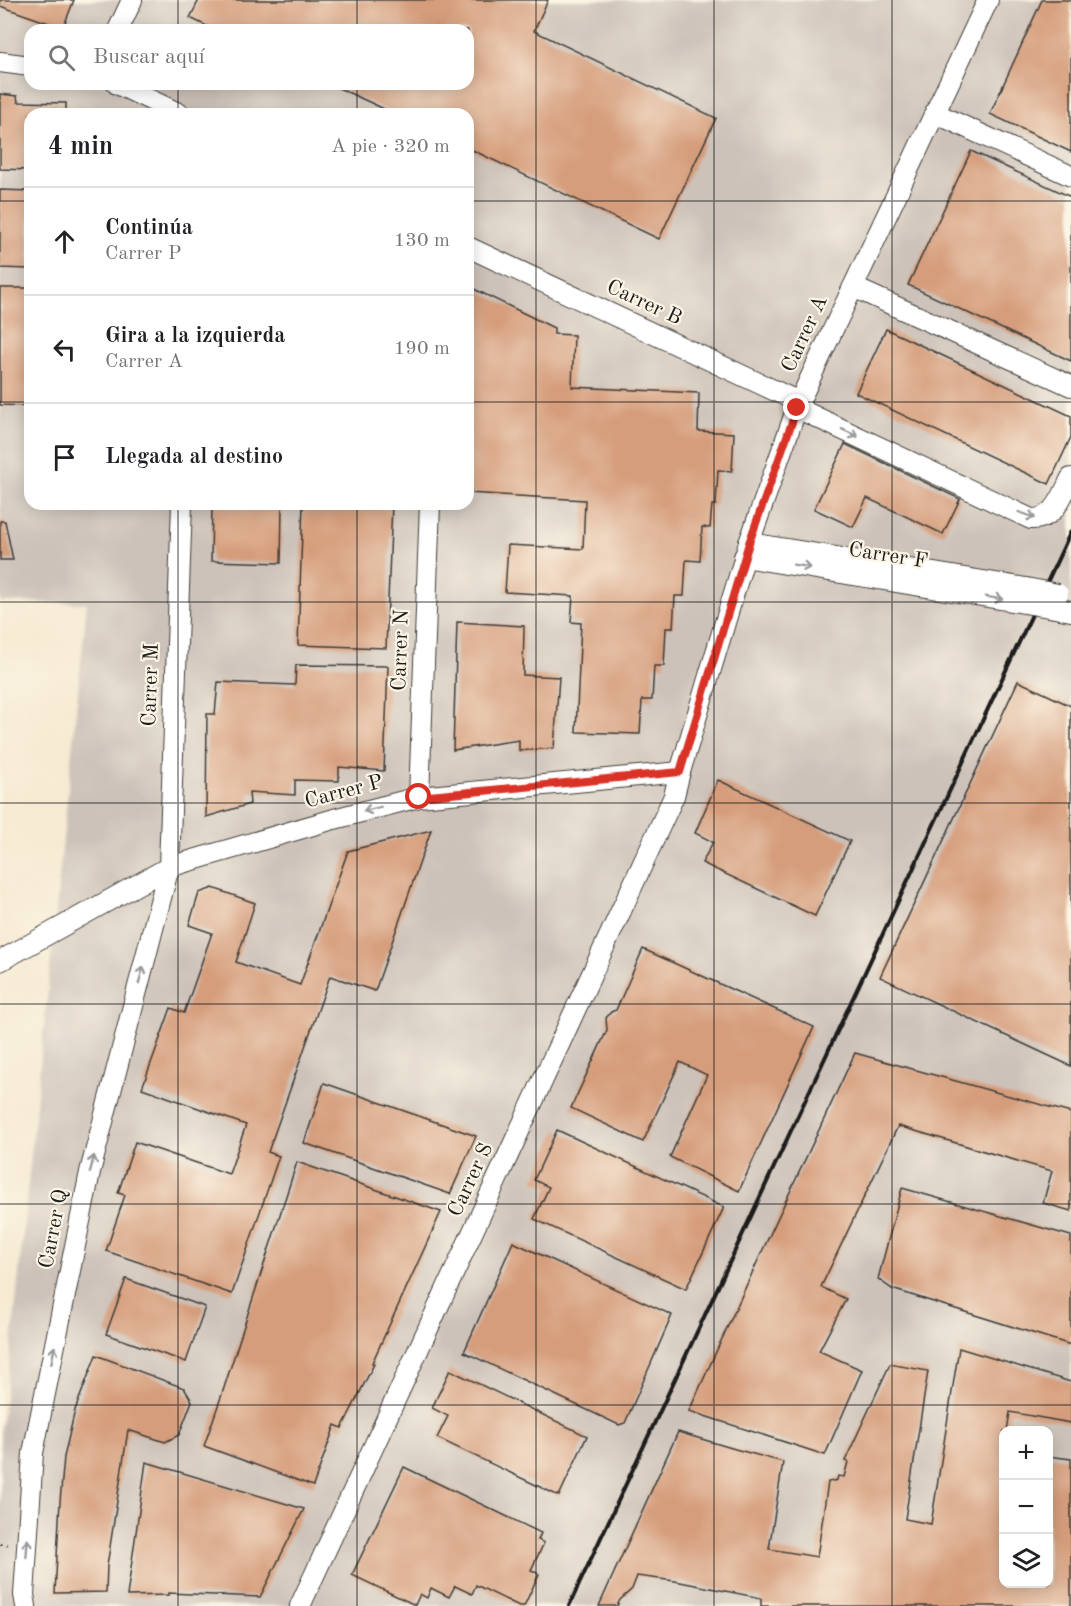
<!DOCTYPE html>
<html lang="es">
<head>
<meta charset="utf-8">
<style>
  :root { --surface:#fff; --page:#f6f6f6; --text:#202124; --muted:#757577; --line:#e0e0e0 }
  body { margin:0; font-family:"Old Standard TT",serif; background:var(--page); color:var(--text) }
  .controls { position:absolute; right:18px; bottom:18px; display:grid; overflow:hidden; border-radius:12px; box-shadow:0 3px 15px #0003 }
  .controls button { width:54px; height:54px; display:grid; place-items:center; padding:0; border:0; border-bottom:2px solid var(--line); background:var(--surface); color:var(--text); font:30px sans-serif }
  .stop { position:absolute; width:18px; height:18px; margin:-14px; border:4px solid #d93025; border-radius:50%; background:#fff }
  .stop.end { background:#d93025; border-color:#fff; box-shadow:0 2px 6px #0008 }
  .list { margin:0; padding:0; list-style:none }
  h2 { display:flex; justify-content:space-between; align-items:center; height:78px; margin:0; padding:0 24px; font-size:26px }
  h2 small { font-size:20px; font-weight:400; color:var(--muted) }
  .list li { display:grid; grid-template-columns:39px 1fr auto; gap:18px; align-items:center; box-sizing:border-box; height:108px; padding:0 24px; border-top:2px solid var(--line) }
  .list b { display:block; font-size:22px; white-space:nowrap }
  .list p { margin:0; font-size:20px; white-space:nowrap; color:var(--muted) }
  .list em { font-size:20px; font-style:normal; color:var(--muted) }
  .icon { flex:none; width:33px; height:33px; fill:none; stroke:currentColor; stroke-width:2; stroke-linecap:round; stroke-linejoin:round }
  .map { position:relative; flex:none; width:1071px; height:1606px; overflow:hidden }
  .search { position:absolute; background:var(--surface); box-shadow:0 3px 15px #0003; left:24px; top:24px; width:450px; height:66px; display:flex; align-items:center; gap:15px; box-sizing:border-box; padding:0 21px; border-radius:18px; color:var(--muted); font-size:22px }
  .panel { position:absolute; background:var(--surface); box-shadow:0 3px 15px #0003; left:24px; top:108px; width:450px; height:402px; border-radius:18px }
  .map>svg:first-child { display:block }
  .industrial { fill:#cdc2b9; fill-rule:evenodd }
  .building { fill:#d59d7c }
  .lines { fill:none; stroke-linecap:round; stroke-linejoin:round }
  .minor-casing { stroke:#3d3b37; stroke-width:22 }
  .path { stroke:#3d3b37; stroke-width:2; stroke-dasharray:1.5 4.5; stroke-linecap:butt }
  .minor { stroke:#fff; stroke-width:20 }
  .rail { stroke:#1c1c1c; stroke-width:4 }
  .minor-bridge-casing { stroke:#3d3b37; stroke-width:22; stroke-linecap:butt }
  .minor-bridge { stroke:#fff; stroke-width:20 }
  .oneway { stroke:#999 }
  .route { stroke:#d93025; stroke-width:8 }
  .grid { fill:none; stroke:#1c1c1c; stroke-width:1.5; stroke-opacity:0.55 }
  .labels { text-anchor:middle; dominant-baseline:central; stroke-width:4.5; stroke-linejoin:round; paint-order:stroke }
  .street-label { font-size:21px; fill:#1c1c1c; stroke:#fcf5e5 }
</style>
</head>
<body>
<div class="map">
<svg width="1071" height="1606" viewBox="0 0 1071 1606">
  <rect width="100%" height="100%" fill="#fcf5e5"/>
  <filter id="ink" filterUnits="userSpaceOnUse"><feTurbulence type="fractalNoise" baseFrequency=".0167" numOctaves="2"/><feDisplacementMap in="SourceGraphic" scale="12" xChannelSelector="R" yChannelSelector="G"/><feConvolveMatrix kernelMatrix="1 2 1 2 8 2 1 2 1" color-interpolation-filters="sRGB"/></filter>
  <filter id="wash" filterUnits="userSpaceOnUse"><feTurbulence type="fractalNoise" baseFrequency=".008" numOctaves="4" result="noise"/><feDisplacementMap in="SourceGraphic" scale="24" xChannelSelector="R" yChannelSelector="G"/><feGaussianBlur stdDeviation="1.35" result="paint"/><feColorMatrix in="noise" values="0 0 0 0 0 0 0 0 0 0 0 0 0 0 0 0 0 1.4 0 .05"/><feComposite in="paint" operator="in"/></filter>
  <g filter="url(#wash)">
    <rect width="100%" height="100%" fill="#f6ead2"/>
    <path class="industrial" d="M0,0H1071V1606H0V1436L11,1351L87,603L0,602ZM30,30H468V84H30ZM30,114H468V504H30ZM1004,1430H1048V1584H1004Z"/>
    <g id="blocks">
      <g class="building">
        <polygon points="0,0 74,0 63,28 0,6"/>
        <polygon points="199,0 548,0 534,31 716,118 659,239 468,148 468,114 395,114 330,84 468,84 468,30 215,30 190,18"/>
        <polygon points="1042,0 1071,0 1071,152 990,114"/>
        <polygon points="0,94 17,96 18,102 66,103 66,114 30,114 30,170 0,169"/>
        <polygon points="971,151 1071,197 1071,361 908,285"/>
        <polygon points="0,190 30,191 30,269 0,268"/>
        <polygon points="0,288 30,288 30,406 0,405"/>
        <polygon points="474,289 554,328 554,334 574,335 572,387 699,393 698,431 734,433 732,471 718,470 716,505 712,505 710,528 702,527 700,561 686,560 684,596 675,596 673,628 666,628 664,666 654,666 652,700 642,700 640,734 576,732 581,623 571,622 573,596 505,592 508,545 583,549 585,500 468,493 468,350"/>
        <polygon points="886,329 1071,416 1071,437 1049,484 856,393"/>
        <polygon points="845,444 960,499 943,534 867,498 853,527 814,509"/>
        <polygon points="212,504 282,504 281,563 211,561"/>
        <polygon points="303,504 392,504 386,648 298,645"/>
        <polygon points="0,521 5,521 13,560 0,560"/>
        <polygon points="457,622 524,626 523,675 559,677 554,748 519,751 519,740 453,750"/>
        <polygon points="296,665 388,666 384,771 339,767 339,781 295,780 295,795 249,792 250,804 206,817 207,714 215,714 218,682 295,685"/>
        <polygon points="1018,681 1071,706 1071,1066 880,977"/>
        <polygon points="718,780 850,841 815,916 702,863 713,842 695,833"/>
        <polygon points="431,830 375,991 330,976 268,1152 279,1156 232,1294 106,1251 125,1195 118,1193 135,1142 229,1174 246,1125 142,1088 171,1008 184,1013 212,933 189,925 199,893 213,888 255,903 236,962 300,985 348,851"/>
        <polygon points="643,949 814,1027 739,1191 670,1157 707,1075 680,1062 643,1142 571,1108 607,1030 606,1018 611,1012 616,1010"/>
        <polygon points="855,1053 1071,1113 1071,1211 1043,1203 1052,1171 898,1126 821,1287 846,1299 819,1351 862,1370 825,1455 689,1411 759,1258"/>
        <polygon points="324,1083 476,1136 450,1194 304,1143"/>
        <polygon points="557,1130 724,1207 686,1289 534,1219 549,1187 534,1180"/>
        <polygon points="297,1162 441,1212 372,1363 374,1364 342,1428 335,1425 313,1486 204,1446 222,1394"/>
        <polygon points="902,1188 1071,1236 1071,1345 892,1289 878,1279"/>
        <polygon points="513,1242 672,1315 625,1423 619,1425 464,1352"/>
        <polygon points="126,1279 205,1307 186,1362 106,1334"/>
        <polygon points="959,1348 1071,1382 1071,1423 1010,1412 1007,1431 1004,1431 1004,1584 1048,1584 1048,1456 1071,1459 1071,1606 761,1606 761,1598 675,1581 637,1576 632,1589 620,1600 617,1606 599,1606 678,1432 735,1449 783,1462 769,1549 817,1557 828,1482 837,1480 838,1476 844,1477 848,1462 845,1461 890,1364 928,1371 905,1519 931,1524"/>
        <polygon points="96,1355 184,1388 192,1401 179,1435 165,1442 128,1430 107,1566 106,1592 55,1593 60,1502 64,1457 75,1410"/>
        <polygon points="450,1370 587,1436 559,1496 437,1438 448,1416 432,1408"/>
        <polygon points="146,1462 304,1509 260,1597 168,1593 168,1595 127,1596"/>
        <polygon points="404,1467 541,1533 538,1540 544,1543 531,1570 539,1574 524,1606 519,1606 476,1585 472,1594 455,1586 449,1597 431,1588 427,1598 420,1594 415,1605 352,1575"/>
      </g>
    </g>
  </g>
  <g filter="url(#ink)">
    <use href="#blocks" fill-opacity="0" stroke="#3d3b37" stroke-width="1.5"/>
    <g class="lines">
      <g class="minor-casing">
        <g id="minor">
          <polyline points="118,30 132,0"/>
          <polyline points="0,62 30,66"/>
          <polyline points="117,84 180,114"/>
          <polyline points="935,113 1071,176"/>
          <polyline points="468,247 799,402"/>
          <polyline points="853,287 1071,386"/>
          <path d="M797,408L1031,519C1055,520 1062,496 1071,478"/>
          <polyline points="749,543 1026,588"/>
          <polyline points="744,557 1024,603"/>
          <polyline points="1055,608 1071,611"/>
          <polyline points="419,797 430,504"/>
          <polyline points="0,961 169,867 334,819 419,797 680,772"/>
          <polyline points="26,1606 24,1595 33,1453 90,1172 169,867 182,504"/>
          <polyline points="300,1606 674,796 680,772 749,543 799,402 988,0"/>
        </g>
      </g>
      <polyline class="path" points="0,1544 12,1545"/>
      <use href="#minor" class="minor"/>
      <polyline class="rail" points="569,1606 1071,531"/>
      <g class="minor-bridge-casing">
        <g id="minor-bridge">
          <polyline points="1026,588 1058,594"/>
          <polyline points="1024,603 1055,608"/>
        </g>
      </g>
      <use href="#minor-bridge" class="minor-bridge"/>
    </g>
    <defs><path id="oneway-shaft" d="M-6 0H5M1.5-3L5.5 0L1.5 3" fill="none" stroke-width="1.6" stroke-linecap="round" stroke-linejoin="round" transform="scale(1.5)"/></defs>
    <g class="oneway">
      <use href="#oneway-shaft" transform="translate(850 433) rotate(25)"/>
      <use href="#oneway-shaft" transform="translate(1027 515) rotate(20)"/>
      <use href="#oneway-shaft" transform="translate(802 566) rotate(9)"/>
      <use href="#oneway-shaft" transform="translate(994 598) rotate(9)"/>
      <use href="#oneway-shaft" transform="translate(372 809) rotate(166)"/>
      <use href="#oneway-shaft" transform="translate(141 975) rotate(-75)"/>
      <use href="#oneway-shaft" transform="translate(92 1164) rotate(-76)"/>
      <use href="#oneway-shaft" transform="translate(53 1355) rotate(-79)"/>
      <use href="#oneway-shaft" transform="translate(27 1548) rotate(-86)"/>
    </g>
  </g>
  <g class="lines" filter="url(#ink)">
    <polyline class="route" points="419,797 680,772 749,543 797,408"/>
  </g>
  <path class="grid" d="M178,0V30M357,0V30M536,0V1606M714,0V1606M892,0V1606M178,84V114M357,84V114M0,201H30M468,201H1071M0,402H30M468,402H1071M178,504V1606M357,504V1606M0,602H1071M0,803H1071M0,1004H1071M0,1204H1071M0,1405H1071"/>
  <g class="labels">
    <g class="street-label">
      <text transform="translate(644 303) rotate(25)">Carrer B</text>
      <text transform="translate(805 334) rotate(-65)">Carrer A</text>
      <text transform="translate(888 556) rotate(9)">Carrer F</text>
      <text transform="translate(401 650) rotate(-88)">Carrer N</text>
      <text transform="translate(151 685) rotate(-88)">Carrer M</text>
      <text transform="translate(344 792) rotate(-15)">Carrer P</text>
      <text transform="translate(471 1180) rotate(-65)">Carrer S</text>
      <text transform="translate(54 1229) rotate(-79)">Carrer Q</text>
    </g>
  </g>
</svg>
<div class="controls">
<button>+</button>
<button>−</button>
<button><svg class="icon" aria-label="layers" viewBox="0 0 24 24"><path d="M12 4l9 5-9 5-9-5zM3 14l9 5 9-5"/></svg></button>
</div>
<div class="stop" style="left:419px;top:797px"></div>
<div class="stop end" style="left:797px;top:408px"></div>
<div class="search"><svg class="icon" aria-label="search" viewBox="0 0 24 24"><circle cx="10" cy="10" r="6"/><path d="M15 15l6 6"/></svg>Buscar aquí</div>
<section class="panel">
<h2>4 min<small>A pie · 320 m</small></h2>
<ul class="list">
<li><svg class="icon" aria-label="ahead" viewBox="0 0 24 24"><path d="M12 20V5M6 11l6-6 6 6"/></svg><div><b>Continúa</b><p>Carrer P</p></div><em>130 m</em></li>
<li><svg class="icon" aria-label="left" viewBox="0 0 24 24"><path d="M17 20v-9H6M10 6l-5 5 5 5"/></svg><div><b>Gira a la izquierda</b><p>Carrer A</p></div><em>190 m</em></li>
<li><svg class="icon" aria-label="arrive" viewBox="0 0 24 24"><path d="M6 21V4h12l-3 4 3 4H6"/></svg><div><b>Llegada al destino</b></div></li>
</ul>
</section>
</div>
</body>
</html>
